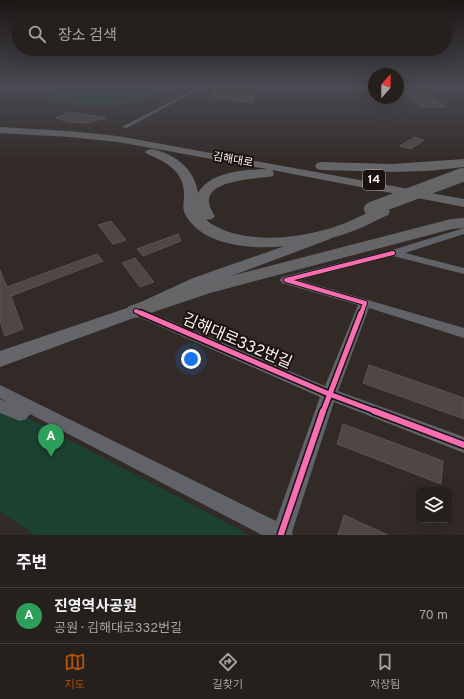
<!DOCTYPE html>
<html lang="ko">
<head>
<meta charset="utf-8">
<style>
  :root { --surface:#26201d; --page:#2e2826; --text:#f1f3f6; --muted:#a4a3a4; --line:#423e3b; --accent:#b45309 }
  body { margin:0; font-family:Overpass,"Noto Sans KR",sans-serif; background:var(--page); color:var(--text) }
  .controls { position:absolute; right:12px; bottom:12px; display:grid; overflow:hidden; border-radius:6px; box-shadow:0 4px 16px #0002 }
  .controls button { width:36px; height:36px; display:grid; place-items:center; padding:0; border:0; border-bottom:1px solid var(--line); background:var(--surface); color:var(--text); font:20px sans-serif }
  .compass { position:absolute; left:368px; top:68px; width:36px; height:36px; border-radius:50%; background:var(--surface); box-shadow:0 4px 16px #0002; rotate:21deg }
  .you { position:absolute; left:191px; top:359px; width:14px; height:14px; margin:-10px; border:3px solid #fff; border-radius:50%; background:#1a73e8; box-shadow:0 0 0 6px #1a73e833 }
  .badge { display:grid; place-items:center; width:26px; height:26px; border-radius:50%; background:var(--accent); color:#fff; font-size:13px; font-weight:700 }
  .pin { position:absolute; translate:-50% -33px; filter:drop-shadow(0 1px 2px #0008) }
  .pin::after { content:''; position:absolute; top:21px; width:14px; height:12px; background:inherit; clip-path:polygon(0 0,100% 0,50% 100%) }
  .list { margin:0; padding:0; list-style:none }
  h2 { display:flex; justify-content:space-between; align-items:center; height:52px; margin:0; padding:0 16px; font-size:17px }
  h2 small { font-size:13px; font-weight:400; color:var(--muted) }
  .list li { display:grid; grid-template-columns:26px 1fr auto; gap:12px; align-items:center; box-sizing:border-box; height:56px; padding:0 16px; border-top:1px solid var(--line) }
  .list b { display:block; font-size:15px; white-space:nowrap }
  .list p { margin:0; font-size:13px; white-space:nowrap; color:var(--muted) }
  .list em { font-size:13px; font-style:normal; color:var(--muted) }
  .icon { flex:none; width:22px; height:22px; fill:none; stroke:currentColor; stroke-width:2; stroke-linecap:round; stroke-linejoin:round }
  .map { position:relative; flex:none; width:464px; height:535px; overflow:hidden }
  .search { position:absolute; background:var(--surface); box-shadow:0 4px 16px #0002; left:12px; right:12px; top:12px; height:44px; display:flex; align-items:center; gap:10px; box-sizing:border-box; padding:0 14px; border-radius:22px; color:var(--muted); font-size:15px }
  .sheet { height:108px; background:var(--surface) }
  nav { display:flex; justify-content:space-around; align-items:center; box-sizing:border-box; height:56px; border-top:1px solid var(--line); background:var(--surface); font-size:11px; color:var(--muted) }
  nav a { display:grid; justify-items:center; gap:2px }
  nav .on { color:var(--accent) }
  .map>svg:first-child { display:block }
  .green { fill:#1c4131 }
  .building { fill:#4e4745; stroke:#5b5451 }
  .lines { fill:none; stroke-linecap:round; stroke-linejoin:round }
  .minor { fill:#626368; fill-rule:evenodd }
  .secondary { fill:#656669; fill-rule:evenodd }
  .primary { fill:#656467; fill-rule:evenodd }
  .primary-bridge { stroke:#656467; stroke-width:14 }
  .cycleway-far2-casing { stroke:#191210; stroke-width:6 }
  .cycleway-far1-casing { stroke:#191210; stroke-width:8 }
  .cycleway-casing { stroke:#191210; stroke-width:9 }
  .cycleway-far2 { stroke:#f96db3; stroke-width:4 }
  .cycleway-far1 { stroke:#f96db3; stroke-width:5 }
  .cycleway { stroke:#f96db3; stroke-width:6 }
  .labels { text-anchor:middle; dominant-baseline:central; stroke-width:4; stroke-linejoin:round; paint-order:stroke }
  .far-street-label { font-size:11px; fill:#fcf1ed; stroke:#191210 }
  .shield { fill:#191210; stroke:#b8aeab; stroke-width:1 }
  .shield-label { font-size:12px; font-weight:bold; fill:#fcf1ed }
  .near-street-label { font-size:16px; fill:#fcf1ed; stroke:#191210 }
</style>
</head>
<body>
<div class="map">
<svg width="464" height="535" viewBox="0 0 464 535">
  <rect width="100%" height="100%" fill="#322a27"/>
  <g class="green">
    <path d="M59,87H167C158,91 149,97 139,100C118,108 68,109 49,97L51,92Z"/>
    <polygon points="0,403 227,523 249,535 35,535 0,512"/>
  </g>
  <g class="building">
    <polygon points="213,87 255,87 253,103 221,99 212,96"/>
    <polygon points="398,88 420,88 446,107 422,107"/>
    <polygon points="69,112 106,118 86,123 68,122 56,118"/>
    <polygon points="414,137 424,140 411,149 400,146"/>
    <polygon points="111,221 126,240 113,244 98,225"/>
    <polygon points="178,234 181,241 143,256 137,249"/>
    <polygon points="97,254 103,261 11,296 23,329 5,336 0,321 0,270 7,287"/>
    <polygon points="135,258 154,282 140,287 122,263"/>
    <polygon points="369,365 464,398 464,419 363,383"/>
    <polygon points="343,424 443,461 441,484 337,444"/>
    <polygon points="344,515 388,535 338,535"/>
  </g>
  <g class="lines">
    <g class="minor">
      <polygon points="198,87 203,87 127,128 122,127"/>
      <polygon points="464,228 464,234 405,253 464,268 464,274 393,256 299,280 464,328 464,338 369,308 338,391 464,437 464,453 334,402 292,532 293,535 262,535 30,414 26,419 20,421 0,413 0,399 7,402 0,398 0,385 276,521 320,397 132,314 130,311 132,308 136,307 140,308 325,386 358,305 282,283 280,280 282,277 389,251"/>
    </g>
    <polygon class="secondary" points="325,232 330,233 332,236 330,239 205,286 142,315 0,367 0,351 130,307 193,278"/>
    <g class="primary">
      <path d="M0,127L69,131L118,136L464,199V207L272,170L274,173L273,176C254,180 189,179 215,216L212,219L206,220C239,246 300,239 337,226C353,221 367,211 383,208L388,209L390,212L388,215C371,223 354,232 335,237C295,249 209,259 185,214C182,208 184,202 184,196C185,172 167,162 147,154L145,152L147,150C153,148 159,151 165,153C183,161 195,173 198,193C211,171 245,170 267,169L118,142L69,137L0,133Z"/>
      <polygon points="464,159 464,167 428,171 392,172 321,170 317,169 315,166 317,163 321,162 392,164"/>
      <polygon points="464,218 464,228 452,229 210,293 136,318 129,316 126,311 129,306 196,285 451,219"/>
    </g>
    <polyline class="primary-bridge" points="371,209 462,175"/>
    <g class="cycleway-far2-casing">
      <g id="cycleway-far2">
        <polyline points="136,311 143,314"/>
        <polyline points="361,314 365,303 286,280 393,253"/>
      </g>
    </g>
    <g class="cycleway-far1-casing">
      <g id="cycleway-far1">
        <polyline points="141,313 329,394 377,412"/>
        <polyline points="323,412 361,313"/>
      </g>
    </g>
    <g class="cycleway-casing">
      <g id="cycleway">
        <polyline points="374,411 464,445"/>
        <polyline points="281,534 323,411"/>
      </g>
    </g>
    <use href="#cycleway-far2" class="cycleway-far2"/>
    <use href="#cycleway-far1" class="cycleway-far1"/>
    <use href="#cycleway" class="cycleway"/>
  </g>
  <linearGradient id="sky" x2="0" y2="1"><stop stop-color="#1c1715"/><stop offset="0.54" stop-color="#494a52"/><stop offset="1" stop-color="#494a52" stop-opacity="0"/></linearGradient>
  <rect width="464" height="162" fill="url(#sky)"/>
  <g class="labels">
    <g class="far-street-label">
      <text transform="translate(233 160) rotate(10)">김해대로</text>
    </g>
    <rect class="shield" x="363" y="170" width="22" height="20" rx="3"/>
    <g class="shield-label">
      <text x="374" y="180">14</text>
    </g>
    <g class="near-street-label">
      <text transform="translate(237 342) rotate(23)">김해대로332번길</text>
    </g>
  </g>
</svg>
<div class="controls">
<button><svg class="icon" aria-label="layers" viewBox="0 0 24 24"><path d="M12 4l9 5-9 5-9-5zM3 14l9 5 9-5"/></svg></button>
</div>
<svg class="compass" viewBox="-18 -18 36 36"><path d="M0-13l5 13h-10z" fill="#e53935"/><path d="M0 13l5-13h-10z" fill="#a4a3a4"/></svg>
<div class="you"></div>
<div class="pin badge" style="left:51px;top:457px;background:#2e9e5b">A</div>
<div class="search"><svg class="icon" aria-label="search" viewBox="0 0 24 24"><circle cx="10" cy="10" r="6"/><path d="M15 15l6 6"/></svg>장소 검색</div>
</div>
<section class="sheet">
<h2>주변<small></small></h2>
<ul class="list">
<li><span class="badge" style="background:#2e9e5b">A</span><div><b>진영역사공원</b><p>공원 · 김해대로332번길</p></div><em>70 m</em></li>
</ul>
</section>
<nav>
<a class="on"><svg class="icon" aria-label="map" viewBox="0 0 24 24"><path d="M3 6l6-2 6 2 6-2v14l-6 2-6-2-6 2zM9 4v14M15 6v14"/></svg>지도</a>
<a><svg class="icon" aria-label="directions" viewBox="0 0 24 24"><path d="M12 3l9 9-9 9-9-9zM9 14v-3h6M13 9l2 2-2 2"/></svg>길찾기</a>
<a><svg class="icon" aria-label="saved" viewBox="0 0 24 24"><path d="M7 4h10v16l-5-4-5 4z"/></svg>저장됨</a>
</nav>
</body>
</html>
